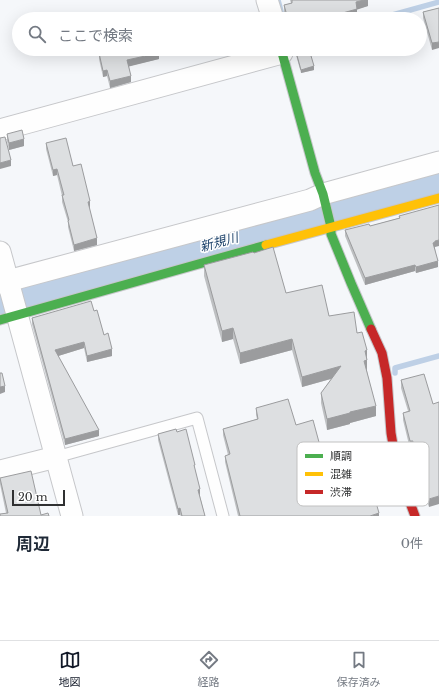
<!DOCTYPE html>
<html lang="ja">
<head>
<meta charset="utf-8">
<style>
  :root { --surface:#fff; --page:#f6f6f7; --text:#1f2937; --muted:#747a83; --line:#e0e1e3; --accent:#111827 }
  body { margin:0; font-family:"Libre Baskerville","Noto Sans JP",serif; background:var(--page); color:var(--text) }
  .scale { position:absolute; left:12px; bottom:10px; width:53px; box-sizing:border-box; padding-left:4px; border:2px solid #2f3031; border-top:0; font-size:11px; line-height:14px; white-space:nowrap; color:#2f3031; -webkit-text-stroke:3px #fff; paint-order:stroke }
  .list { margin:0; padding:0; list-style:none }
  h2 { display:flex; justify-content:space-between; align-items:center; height:52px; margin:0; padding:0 16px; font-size:17px }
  h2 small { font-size:13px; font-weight:400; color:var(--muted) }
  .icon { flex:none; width:22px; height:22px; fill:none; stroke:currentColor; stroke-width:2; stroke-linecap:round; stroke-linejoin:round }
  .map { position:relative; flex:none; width:439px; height:516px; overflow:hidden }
  .search { position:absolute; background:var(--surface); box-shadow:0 4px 16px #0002; left:12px; right:12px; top:12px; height:44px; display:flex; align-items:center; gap:10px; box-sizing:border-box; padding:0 14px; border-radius:22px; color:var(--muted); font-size:15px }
  .sheet { height:124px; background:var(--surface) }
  nav { display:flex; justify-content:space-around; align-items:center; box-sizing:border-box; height:56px; border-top:1px solid var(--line); background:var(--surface); font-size:11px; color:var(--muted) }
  nav a { display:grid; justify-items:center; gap:2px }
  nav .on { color:var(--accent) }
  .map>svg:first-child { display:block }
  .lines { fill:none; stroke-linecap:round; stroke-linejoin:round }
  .stream { stroke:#bed0e6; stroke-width:5.5 }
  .river { stroke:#bed0e6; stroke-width:32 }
  .lane-casing { stroke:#c6c7ca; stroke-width:13 }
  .street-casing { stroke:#c6c7ca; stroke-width:23 }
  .fast-casing { stroke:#c6c7ca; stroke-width:11 }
  .slow-casing { stroke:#c6c7ca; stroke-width:11 }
  .jam-casing { stroke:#c6c7ca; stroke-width:11 }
  .lane { stroke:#fefefe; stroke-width:11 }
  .street { stroke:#fefefe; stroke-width:21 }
  .fast { stroke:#4caf50; stroke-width:9 }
  .slow { stroke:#ffc107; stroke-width:9 }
  .jam { stroke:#c62828; stroke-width:9 }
  .wall { fill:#bec0c2 }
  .shaded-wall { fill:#9b9c9e }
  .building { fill:#dddfe1; stroke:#9b9c9e }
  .labels { text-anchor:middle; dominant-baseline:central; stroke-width:3; stroke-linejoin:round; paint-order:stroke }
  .water-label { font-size:13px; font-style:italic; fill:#1f446c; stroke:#fff }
  .key { fill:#fff; stroke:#c1c1c1; stroke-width:1 }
  .key-label { font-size:11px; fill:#2f3031 }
</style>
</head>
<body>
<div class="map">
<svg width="439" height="516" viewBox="0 0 439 516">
  <rect width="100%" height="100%" fill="#f5f7fa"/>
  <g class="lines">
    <g class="stream">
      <polyline points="278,0 283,19"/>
      <polyline points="378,19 439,2"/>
      <polyline points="395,373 395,368 439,356"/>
    </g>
    <polyline class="river" points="0,307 36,297 80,280 439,181"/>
    <g class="lane-casing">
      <polyline id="lane" points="56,457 197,418 223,516"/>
    </g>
    <g class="street-casing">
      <g id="street">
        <polyline points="267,0 273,19"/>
        <polyline points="0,130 282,53"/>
        <polyline points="0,252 72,516"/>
        <polyline points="0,283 310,200 323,194 439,162"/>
        <polyline points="0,471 56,457"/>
      </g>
    </g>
    <g class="fast-casing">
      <g id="fast">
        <polyline points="281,49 315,173 323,194 331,227 331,234 351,283 371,329"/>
        <polyline points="0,320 266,245"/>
      </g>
    </g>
    <g class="slow-casing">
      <polyline id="slow" points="266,245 439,198"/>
    </g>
    <g class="jam-casing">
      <polyline id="jam" points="371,329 382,353 387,378 391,433 397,468 415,516"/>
    </g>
    <use href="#lane" class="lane"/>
    <use href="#street" class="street"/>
    <use href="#fast" class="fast"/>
    <use href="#slow" class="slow"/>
    <use href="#jam" class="jam"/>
  </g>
  <g class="wall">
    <polygon points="290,0 368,0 368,6 357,9 357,17 349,19 286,19 284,12 284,5 291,3"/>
    <polygon points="439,8 432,50 423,18 423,12"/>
    <polygon points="296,52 314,70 301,73 296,55"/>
    <polygon points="99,53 159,59 129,66 131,82 110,88 107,76 103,77 99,59"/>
    <polygon points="7,134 24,146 9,150 7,141"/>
    <polygon points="46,143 73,166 90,208 89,208 97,245 74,251 68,227 68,222 62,202 62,196 57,175 53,176 46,149"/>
    <polygon points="399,216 435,247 435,248 438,267 416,273 415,271 365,285 345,236 345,230 370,226 399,218"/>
    <polygon points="254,253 286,293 329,316 357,333 367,350 367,371 376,416 350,423 350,424 327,430 321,403 321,393 331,379 302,387 292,350 240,364 233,339 222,342 204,276 204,265"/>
    <polygon points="94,311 112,356 87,362 84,348 58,356 99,436 65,445 32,324 32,318"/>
    <polygon points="401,380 433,404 429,507 427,502 424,503 410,466 410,458 411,449 410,449 403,420 403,413 408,411 401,388"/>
    <polygon points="256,408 296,425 323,464 312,467 317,488 344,482 338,461 338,455 385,495 375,497 379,516 238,516 225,462 225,456 228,455 223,435 223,429 257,419 256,415"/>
    <polygon points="177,432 195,470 200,496 205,516 181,516 180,515 178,515 158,440 158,434"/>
    <polygon points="0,478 41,515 6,513 0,484"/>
  </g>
  <g class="shaded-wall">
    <polygon points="364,0 368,0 368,6 356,10 356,2"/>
    <polygon points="357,9 357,17 349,19 321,19"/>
    <polygon points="439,42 439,48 432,50 432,43"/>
    <polygon points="159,53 159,59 127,67 127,60"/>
    <polygon points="314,66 314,70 301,73 301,70"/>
    <polygon points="107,70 107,76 103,77 103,71"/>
    <polygon points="131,76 131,82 110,88 110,81"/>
    <polygon points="24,139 24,146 9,150 9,143"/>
    <polygon points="11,160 11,166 0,169 0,163"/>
    <polygon points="57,169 57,175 53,176 53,170"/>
    <polygon points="90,201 90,208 88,208 88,202"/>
    <polygon points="97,238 97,245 74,251 74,245"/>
    <polygon points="439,240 439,246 435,247 435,248 433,249 433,243 435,241"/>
    <polygon points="438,261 438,267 416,273 416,267"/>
    <polygon points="415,265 415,271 365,285 365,278"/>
    <polygon points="233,328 233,339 222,342 222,331"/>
    <polygon points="292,339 292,350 240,364 240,353"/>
    <polygon points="84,342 84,348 55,357 55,350"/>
    <polygon points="112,349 112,356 87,362 87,356"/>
    <polygon points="367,350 367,371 364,372 365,351"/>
    <polygon points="341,366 341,376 302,387 302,377"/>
    <polygon points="5,386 5,392 0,394 0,387"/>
    <polygon points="376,406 376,416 350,423 350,424 327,430 327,419 350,412"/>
    <polygon points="99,430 99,436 65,445 65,439"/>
    <polygon points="410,441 413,441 413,448 410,449"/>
    <polygon points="323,457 323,464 310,467 310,461"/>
    <polygon points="385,488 385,495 373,498 373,492"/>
    <polygon points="200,489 200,496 198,496 198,490"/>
    <polygon points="427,494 427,502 424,503 424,496"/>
    <polygon points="439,496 439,504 429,507 429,499"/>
    <polygon points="180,508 180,515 178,515 178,509"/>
    <polygon points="379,513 379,516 370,516"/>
  </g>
  <g class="building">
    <polygon points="292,0 364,0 356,2 357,9 321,19 288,19 284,5 292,3"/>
    <polygon points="439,8 439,42 432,43 423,12"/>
    <polygon points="113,49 158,49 159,53 127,60 131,76 110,81 107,70 103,71 99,53"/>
    <polygon points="305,49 309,49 314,66 301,70 296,52"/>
    <polygon points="22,130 24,139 9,143 7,134"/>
    <polygon points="5,137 11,160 0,163 0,138"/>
    <polygon points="66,138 73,166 81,164 90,201 88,202 97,238 74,245 68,221 69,220 62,195 64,195 57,169 53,170 46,143"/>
    <polygon points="439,205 439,240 435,241 435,242 433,243 438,261 416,267 415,265 365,278 345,230 369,224 370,226 400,218 399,216"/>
    <polygon points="273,247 286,293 322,285 329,316 354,312 357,333 362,332 367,350 365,351 367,360 364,361 376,406 350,412 350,413 327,419 321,393 341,366 302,377 292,339 240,353 233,328 222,331 204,265 253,252 254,253"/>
    <polygon points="91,301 94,311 97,310 104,335 108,333 112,349 87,356 84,342 55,350 99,430 65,439 32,318"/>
    <polygon points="0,373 2,373 5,386 0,387"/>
    <polygon points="424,374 433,404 439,402 439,496 429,499 427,494 424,496 410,458 413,441 410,441 403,413 410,411 401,380"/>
    <polygon points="288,399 296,425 313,420 323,457 310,461 317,488 345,481 338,455 372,445 385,488 373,492 379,513 370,516 240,516 225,456 230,454 223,429 258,419 256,408"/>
    <polygon points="176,429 177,432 186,429 195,465 194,465 200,489 198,490 205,516 182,516 180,508 178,509 158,434"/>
    <polygon points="31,471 41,515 48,513 49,516 0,516 0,514 8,513 0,478"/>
  </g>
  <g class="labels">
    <g class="water-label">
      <text transform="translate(219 242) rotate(-15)">新規川</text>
    </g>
  </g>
  <rect x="297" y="442" width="132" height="64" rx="6" class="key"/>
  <rect x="305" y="454" width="18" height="4" fill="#4caf50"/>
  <rect x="305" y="472" width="18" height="4" fill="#ffc107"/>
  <rect x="305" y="490" width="18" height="4" fill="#c62828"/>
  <g class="key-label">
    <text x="330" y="460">順調</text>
    <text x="330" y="478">混雑</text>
    <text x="330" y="496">渋滞</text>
  </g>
</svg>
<div class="scale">20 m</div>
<div class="search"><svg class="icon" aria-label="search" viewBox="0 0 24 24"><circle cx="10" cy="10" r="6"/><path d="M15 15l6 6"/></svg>ここで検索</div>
</div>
<section class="sheet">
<h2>周辺<small>0件</small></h2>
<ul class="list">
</ul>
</section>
<nav>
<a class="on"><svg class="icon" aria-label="map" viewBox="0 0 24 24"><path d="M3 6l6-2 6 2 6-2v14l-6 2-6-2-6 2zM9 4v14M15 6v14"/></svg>地図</a>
<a><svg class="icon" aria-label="directions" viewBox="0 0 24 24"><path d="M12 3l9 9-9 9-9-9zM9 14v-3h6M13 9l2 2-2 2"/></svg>経路</a>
<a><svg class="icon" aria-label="saved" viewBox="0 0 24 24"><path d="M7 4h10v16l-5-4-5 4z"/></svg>保存済み</a>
</nav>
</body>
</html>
